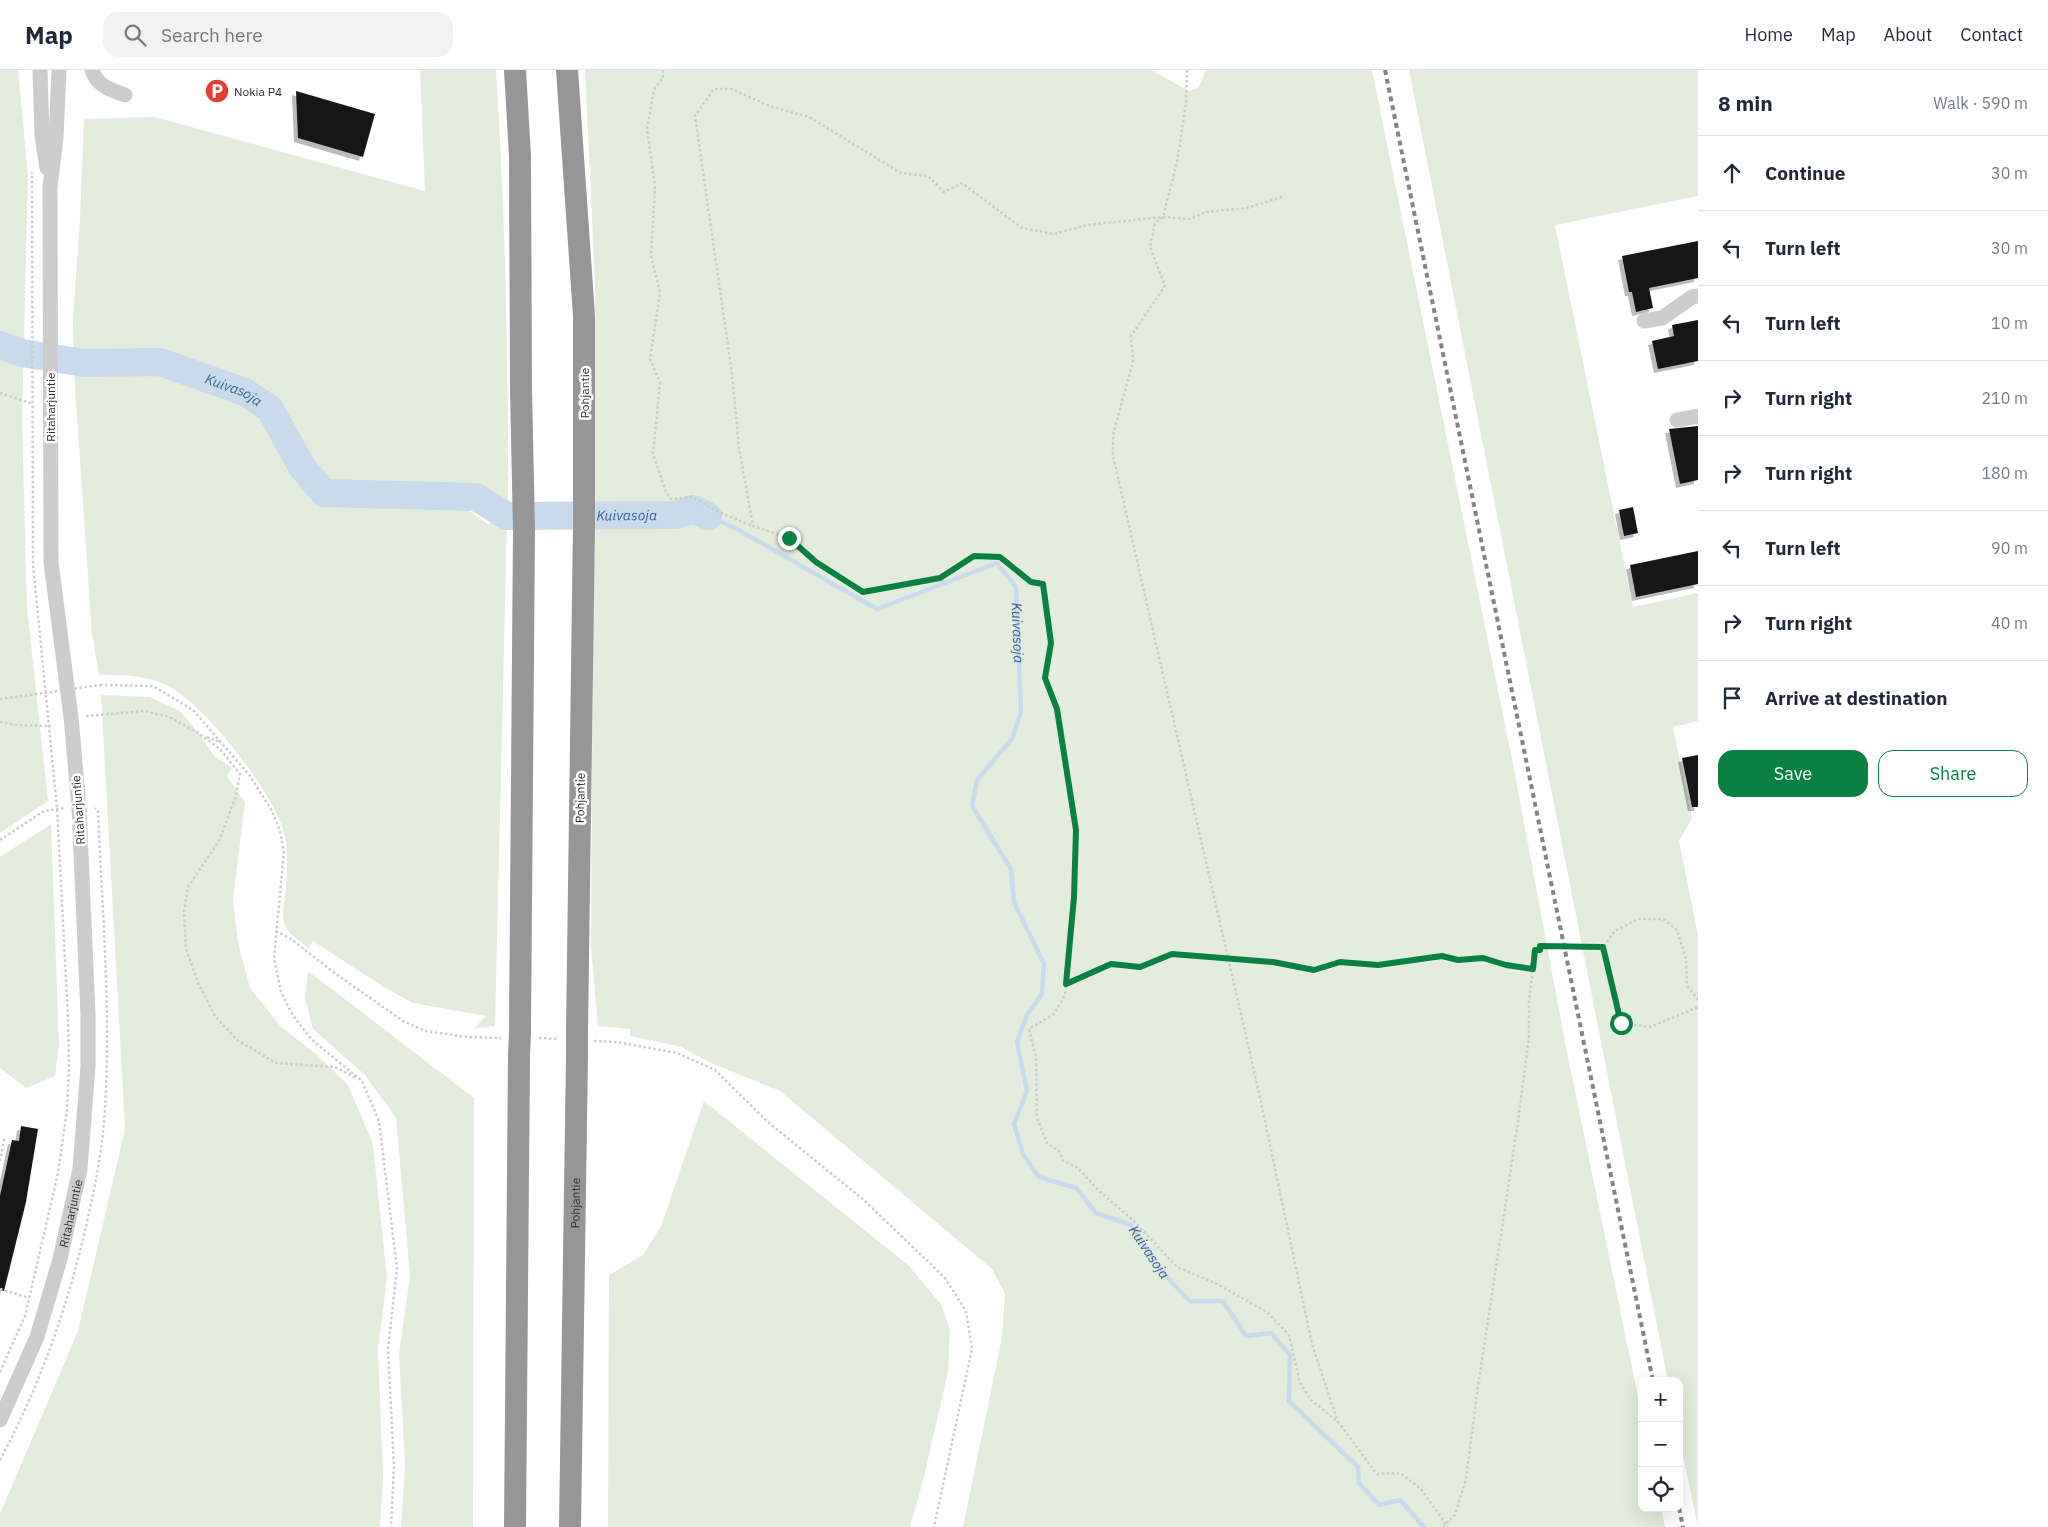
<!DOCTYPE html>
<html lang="en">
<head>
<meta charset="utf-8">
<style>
  :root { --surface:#fff; --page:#f2f2f3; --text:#1f2937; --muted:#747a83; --line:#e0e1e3; --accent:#0b8043 }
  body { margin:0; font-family:"IBM Plex Sans",sans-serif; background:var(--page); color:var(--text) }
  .controls { position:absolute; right:15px; bottom:15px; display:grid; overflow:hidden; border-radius:10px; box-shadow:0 5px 20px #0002 }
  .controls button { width:45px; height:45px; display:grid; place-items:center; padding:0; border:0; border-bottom:1px solid var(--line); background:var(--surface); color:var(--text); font:25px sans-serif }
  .stop { position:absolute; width:15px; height:15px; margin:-11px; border:4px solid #0b8043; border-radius:50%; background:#fff }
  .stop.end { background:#0b8043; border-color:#fff; box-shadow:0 1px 5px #0008 }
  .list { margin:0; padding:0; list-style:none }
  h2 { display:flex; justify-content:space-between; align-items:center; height:65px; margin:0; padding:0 20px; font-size:21px }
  h2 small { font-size:16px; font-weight:400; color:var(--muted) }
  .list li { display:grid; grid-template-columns:32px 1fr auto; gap:15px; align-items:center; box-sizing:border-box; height:75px; padding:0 20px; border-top:1px solid var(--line) }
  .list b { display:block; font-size:19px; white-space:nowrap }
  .list em { font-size:16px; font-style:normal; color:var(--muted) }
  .actions { display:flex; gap:10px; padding:15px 20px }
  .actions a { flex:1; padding:11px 0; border:1px solid var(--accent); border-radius:15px; text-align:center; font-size:18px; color:var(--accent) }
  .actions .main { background:var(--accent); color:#fff }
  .icon { flex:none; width:28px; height:28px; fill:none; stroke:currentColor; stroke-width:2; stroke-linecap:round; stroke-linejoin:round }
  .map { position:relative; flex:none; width:1698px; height:1457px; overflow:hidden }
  header { display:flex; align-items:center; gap:30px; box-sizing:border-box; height:70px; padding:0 25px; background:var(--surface); border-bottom:1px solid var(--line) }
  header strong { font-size:24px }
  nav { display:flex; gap:28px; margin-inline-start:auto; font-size:18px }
  .search { width:350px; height:45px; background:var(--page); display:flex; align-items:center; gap:12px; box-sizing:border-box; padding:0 18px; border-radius:15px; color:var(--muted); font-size:19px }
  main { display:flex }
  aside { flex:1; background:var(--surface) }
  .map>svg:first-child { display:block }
  .green { fill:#e3ecdd }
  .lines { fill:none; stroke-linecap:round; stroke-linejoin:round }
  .stream { stroke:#c9daec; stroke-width:4.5 }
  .river { stroke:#c9daec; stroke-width:28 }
  .building { fill:#161616; filter:url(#shadow) }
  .path { stroke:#ccc; stroke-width:2.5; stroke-dasharray:2.5 2.5; stroke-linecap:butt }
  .minor { stroke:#ccc; stroke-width:15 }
  .highway { stroke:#969696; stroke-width:22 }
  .rail { stroke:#848484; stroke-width:4; stroke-dasharray:5 4; stroke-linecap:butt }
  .path-bridge { stroke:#ccc; stroke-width:2.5; stroke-dasharray:2.5 2.5; stroke-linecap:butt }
  .highway-bridge { stroke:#969696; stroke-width:22 }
  .route { stroke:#0b8043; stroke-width:6 }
  .labels { text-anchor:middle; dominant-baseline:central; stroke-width:5; stroke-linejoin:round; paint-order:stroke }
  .poi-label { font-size:12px; fill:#2f2f2f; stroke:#fff; text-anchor:start }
  .street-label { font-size:12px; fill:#2f2f2f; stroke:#fff }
  .water-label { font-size:14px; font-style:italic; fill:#3c6592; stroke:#fff }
</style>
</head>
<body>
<header>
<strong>Map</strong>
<div class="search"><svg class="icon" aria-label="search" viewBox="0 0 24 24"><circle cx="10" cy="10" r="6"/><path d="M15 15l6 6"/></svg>Search here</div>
<nav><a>Home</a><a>Map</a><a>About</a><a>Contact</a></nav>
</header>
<main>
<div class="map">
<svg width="1698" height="1457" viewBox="0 0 1698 1457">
  <defs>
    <filter id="shadow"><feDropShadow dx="-4" dy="4" stdDeviation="0" flood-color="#0004"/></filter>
  </defs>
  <rect width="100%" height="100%" fill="#fff"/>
  <g class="green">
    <polygon points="0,0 18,0 28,105 22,348 27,537 48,731 0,763"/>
    <path d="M420,0H496C505,145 509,290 508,436L496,435L485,425L478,423L417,417V431L465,438L488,454L495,450L507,451L495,956L474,958L486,946L413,933L382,916L313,871L308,878C300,871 287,863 284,853C282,846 284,835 285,827C287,805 289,784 284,763C275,724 200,627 162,613C141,605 121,605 99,605L92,565L74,303L73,251L80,148L84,49L155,47L425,121Z"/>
    <polygon points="585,0 1151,0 1189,21 1198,18 1206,0 1372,0 1514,699 1566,977 1642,1346 1642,1438 1661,1438 1665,1457 963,1457 1002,1267 1005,1224 992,1199 780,1021 711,993 681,977 630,966 630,959 598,956 591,877 595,212"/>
    <polygon points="1409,0 1698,0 1698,126 1555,155 1633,537 1698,523 1698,651 1673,657 1692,748 1679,771 1698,865 1698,1457 1679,1366 1679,1311 1668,1311"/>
    <polygon points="101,625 149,627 180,641 201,666 214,686 232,698 227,706 245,732 233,830 238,873 250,918 281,957 316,984 348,1015 373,1074 387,1209 378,1279 383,1406 380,1457 0,1457 0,1444 78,1261 125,1059"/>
    <polygon points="51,754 59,974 55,1006 26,1018 0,998 0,787"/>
    <polygon points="308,901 474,1028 473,1457 401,1457 405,1395 399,1284 410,1206 396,1048 365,1005 313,959 305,928"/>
    <polygon points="704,1031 908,1195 941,1234 950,1259 948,1302 924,1407 910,1457 608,1457 609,1205 643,1185 661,1156"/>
  </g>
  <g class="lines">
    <path class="stream" id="s1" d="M708,446L737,459L877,539L997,493L1016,517L1021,642L1012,669L977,710L972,736L1011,799L1014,832L1044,894L1042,924L1027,945L1017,972L1027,1021L1014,1054L1023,1084L1039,1107L1076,1118L1096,1143L1131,1155L1164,1204L1190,1231H1223L1246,1266L1271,1263L1290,1285L1289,1331L1358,1397L1359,1413L1379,1435L1400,1430L1424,1457"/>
    <path class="river" id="s2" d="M0,275L22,283L84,293L160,292L245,322L270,339L302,397L324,423L476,427L507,446L677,445L693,439L708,446"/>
  </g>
  <g class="building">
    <polygon points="296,21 375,44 363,87 298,68"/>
    <polygon points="1698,171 1698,208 1649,218 1653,238 1636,242 1632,222 1629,222 1622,186"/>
    <polygon points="1698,250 1698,291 1658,299 1652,271 1674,266 1672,255"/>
    <polygon points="1698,356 1698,410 1680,414 1669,359"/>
    <polygon points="1633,437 1638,463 1624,466 1619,440"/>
    <polygon points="1698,481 1698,514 1636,527 1630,495"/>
    <polygon points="1698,685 1698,737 1692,737 1682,688"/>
    <polygon points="21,1056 38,1059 26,1132 4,1221 0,1220 0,1126 12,1070 19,1071"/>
  </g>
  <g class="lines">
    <g class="path">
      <polyline points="663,0 663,8 654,20 647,59 655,116 651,186 660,222 650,289 660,313 653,384 666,422 671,429 692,427 721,443 753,456"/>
      <polyline points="1187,0 1186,33 1177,92 1163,147 1155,153 1150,177 1165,216 1131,266 1133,291 1113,365 1113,386 1259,1023 1312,1274 1338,1352"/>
      <polyline points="1282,127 1247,138 1205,142 1190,149 1163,147 1087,155 1054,164 1022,158 962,113 944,122 928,106 901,103 809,47 769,36 732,19 714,19 695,46 732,304 739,378 753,456 789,468 816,492 863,522 940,508 974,486 1000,487 1031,512 1043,514 1051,573 1045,608 1057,639 1076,760 1074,827 1065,925 1054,944 1029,959 1036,987 1037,1048 1047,1073 1059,1081 1063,1091 1078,1098 1098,1120 1133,1150 1177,1197 1215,1213 1267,1242 1289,1265 1300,1313 1311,1330 1339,1353 1377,1404 1400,1403 1421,1419 1446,1454"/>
      <polyline points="0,323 33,334"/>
      <polyline points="100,615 153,616 193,640 250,706 272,741 280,761 284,782 274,888 281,922 292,944 311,969 362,1011 379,1051 397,1199 388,1278 394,1397 391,1457"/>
      <polyline points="0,629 30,625"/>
      <polyline points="86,646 145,641 169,647 197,662 220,679 240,704 236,726 219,771 188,817 184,842 186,879 199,915 215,946 237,970 276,993 335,997 356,1008"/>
      <polyline points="0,652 17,655 51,656"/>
      <polyline points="207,667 220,672"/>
      <polyline points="0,770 44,741 64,738"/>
      <polyline points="276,861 291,869 336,904 403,951 425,961 468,967 501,968"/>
      <polyline points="1066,915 1111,894 1141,897 1172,884 1273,892 1314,899 1340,892 1378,895 1442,886 1458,890 1483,888 1506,895 1533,899"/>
      <polyline points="1698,930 1687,915 1686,889 1677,860 1663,849 1638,849 1615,861 1603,877 1621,953 1650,957 1698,937"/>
      <polyline points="539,968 559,969"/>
      <polyline points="594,971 616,972 677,983 715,1000 768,1052 865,1131 945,1208 966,1241 972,1279 934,1457"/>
      <polyline points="0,1091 4,1069"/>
      <polyline points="0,1219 29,1228"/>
      <polyline points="0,1302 25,1246 58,1103 67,1040 69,996 68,948 57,738 33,495 32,102"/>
      <path d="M0,1390C42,1312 70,1230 89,1143C97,1108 103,1073 105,1038C111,939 102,839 98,740L95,738"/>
      <polyline points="1443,1457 1455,1445 1466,1409 1478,1316 1518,1052 1529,967 1529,931 1535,880 1540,880 1540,877 1603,877"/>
    </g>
    <g class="minor">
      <polyline points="40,0 42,66 47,98"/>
      <path d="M92,0C97,16 111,20 125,25"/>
      <polyline points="1644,251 1662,248 1692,227 1698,226"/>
      <polyline points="1677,350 1698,346"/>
      <path id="s3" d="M0,1350L37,1267L60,1189L80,1099L88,996V945L79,738L71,647L51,492L50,117L56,68L59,0"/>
    </g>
    <g class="highway">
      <polyline points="515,0 520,86 521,319 524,459 520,960"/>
      <polyline points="567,0 584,246 584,455 577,961"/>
      <polyline points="515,1457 519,986"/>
      <path id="s4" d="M570,1457L577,985"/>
    </g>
    <g class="rail">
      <polyline points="1385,0 1653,1311"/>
      <polyline points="1679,1438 1683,1457"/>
    </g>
    <polyline class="path-bridge" points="30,625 100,615"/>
    <g class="highway-bridge">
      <polyline points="577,985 577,961"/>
      <polyline points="519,986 520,960"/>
    </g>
  </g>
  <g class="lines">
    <polyline class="route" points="789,468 816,492 863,522 940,508 974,486 1000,487 1031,512 1043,514 1051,573 1045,608 1057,639 1076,760 1074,827 1066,914 1111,894 1140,897 1172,884 1273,892 1314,900 1340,892 1378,895 1442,886 1458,890 1483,888 1506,895 1533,899 1535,880 1540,880 1540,876 1603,877 1621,953"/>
  </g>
  <defs>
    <g id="parking-disc" transform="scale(1.25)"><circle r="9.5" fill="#e63d31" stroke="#fff"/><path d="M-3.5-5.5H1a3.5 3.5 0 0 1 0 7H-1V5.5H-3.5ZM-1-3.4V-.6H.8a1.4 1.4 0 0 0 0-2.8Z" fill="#fff"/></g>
  </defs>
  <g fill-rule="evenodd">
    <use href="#parking-disc" x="217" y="21"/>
  </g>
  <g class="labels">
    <g class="poi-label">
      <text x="234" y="21">Nokia P4</text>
    </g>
    <g class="street-label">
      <text transform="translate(584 323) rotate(-90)">Pohjantie</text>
      <text transform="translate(50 337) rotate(-90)">Ritaharjuntie</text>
      <text transform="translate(580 728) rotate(-89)">Pohjantie</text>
      <text transform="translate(78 740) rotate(-94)">Ritaharjuntie</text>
      <text stroke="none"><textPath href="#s4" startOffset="324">Pohjantie</textPath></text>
      <text stroke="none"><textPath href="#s3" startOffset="219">Ritaharjuntie</textPath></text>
    </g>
    <g class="water-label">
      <text stroke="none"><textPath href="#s2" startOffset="241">Kuivasoja</textPath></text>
      <text stroke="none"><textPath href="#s2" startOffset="691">Kuivasoja</textPath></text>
      <text stroke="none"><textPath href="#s1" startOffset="398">Kuivasoja</textPath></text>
      <text stroke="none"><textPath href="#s1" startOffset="1132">Kuivasoja</textPath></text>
    </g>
  </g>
</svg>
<div class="controls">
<button>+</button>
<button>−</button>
<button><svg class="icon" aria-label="locate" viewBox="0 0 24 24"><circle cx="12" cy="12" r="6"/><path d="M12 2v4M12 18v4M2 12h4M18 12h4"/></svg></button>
</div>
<div class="stop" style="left:1621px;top:953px"></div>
<div class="stop end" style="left:789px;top:468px"></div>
</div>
<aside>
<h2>8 min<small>Walk · 590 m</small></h2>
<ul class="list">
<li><svg class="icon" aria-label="ahead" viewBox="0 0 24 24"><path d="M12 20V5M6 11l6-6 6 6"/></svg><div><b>Continue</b></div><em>30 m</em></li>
<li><svg class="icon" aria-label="left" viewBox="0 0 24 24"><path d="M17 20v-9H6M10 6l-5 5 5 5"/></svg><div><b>Turn left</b></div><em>30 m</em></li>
<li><svg class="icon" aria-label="left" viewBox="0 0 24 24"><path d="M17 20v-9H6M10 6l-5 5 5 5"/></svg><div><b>Turn left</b></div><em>10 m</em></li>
<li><svg class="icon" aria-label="right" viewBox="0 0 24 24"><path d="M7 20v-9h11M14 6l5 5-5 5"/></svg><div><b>Turn right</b></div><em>210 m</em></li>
<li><svg class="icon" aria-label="right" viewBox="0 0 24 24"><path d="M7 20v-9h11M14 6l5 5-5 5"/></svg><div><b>Turn right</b></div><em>180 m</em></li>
<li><svg class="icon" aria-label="left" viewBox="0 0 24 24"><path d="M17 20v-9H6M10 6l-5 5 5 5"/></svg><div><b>Turn left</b></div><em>90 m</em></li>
<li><svg class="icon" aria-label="right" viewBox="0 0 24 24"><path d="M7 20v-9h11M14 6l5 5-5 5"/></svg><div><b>Turn right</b></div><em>40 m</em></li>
<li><svg class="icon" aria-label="arrive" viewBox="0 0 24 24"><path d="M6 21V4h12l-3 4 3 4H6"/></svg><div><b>Arrive at destination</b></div></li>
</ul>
<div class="actions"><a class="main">Save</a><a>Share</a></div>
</aside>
</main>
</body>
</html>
